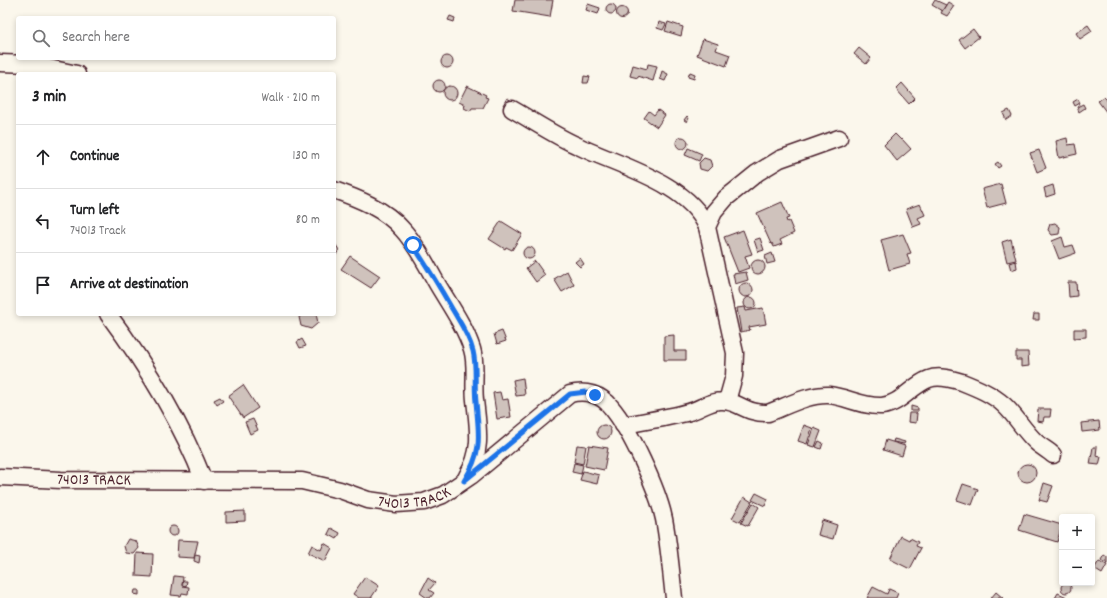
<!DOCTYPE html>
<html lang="en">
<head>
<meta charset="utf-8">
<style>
  :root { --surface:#fff; --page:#f6f6f6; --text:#202124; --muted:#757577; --line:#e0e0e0 }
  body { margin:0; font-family:Dekko,sans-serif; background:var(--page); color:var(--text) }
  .controls { position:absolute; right:12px; bottom:12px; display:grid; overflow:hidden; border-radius:4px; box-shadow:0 2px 6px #0003 }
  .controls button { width:36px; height:36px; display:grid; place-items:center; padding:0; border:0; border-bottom:1px solid var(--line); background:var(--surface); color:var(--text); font:20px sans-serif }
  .stop { position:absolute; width:12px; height:12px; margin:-9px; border:3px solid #1a73e8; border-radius:50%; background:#fff }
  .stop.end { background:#1a73e8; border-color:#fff; box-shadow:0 1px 4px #0008 }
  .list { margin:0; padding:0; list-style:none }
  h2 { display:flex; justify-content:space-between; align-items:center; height:52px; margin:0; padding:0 16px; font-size:17px }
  h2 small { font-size:13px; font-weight:400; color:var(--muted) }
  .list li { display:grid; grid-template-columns:26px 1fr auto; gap:12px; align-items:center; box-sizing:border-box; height:64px; padding:0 16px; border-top:1px solid var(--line) }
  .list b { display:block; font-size:15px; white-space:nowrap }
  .list p { margin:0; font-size:13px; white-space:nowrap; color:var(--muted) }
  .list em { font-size:13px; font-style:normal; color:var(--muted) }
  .icon { flex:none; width:22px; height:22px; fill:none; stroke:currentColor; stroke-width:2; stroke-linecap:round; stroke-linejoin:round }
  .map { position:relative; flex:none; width:1107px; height:598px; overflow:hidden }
  .search { position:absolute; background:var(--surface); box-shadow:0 2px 6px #0003; left:16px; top:16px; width:320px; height:44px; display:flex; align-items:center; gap:10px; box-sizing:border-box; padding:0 14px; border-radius:4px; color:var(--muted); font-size:15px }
  .panel { position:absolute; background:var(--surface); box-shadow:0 2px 6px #0003; left:16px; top:72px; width:320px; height:244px; border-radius:4px }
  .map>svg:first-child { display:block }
  .building { fill:#cfc2bc; stroke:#4a1f2b }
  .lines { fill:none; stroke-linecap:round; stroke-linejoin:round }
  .minor-casing { stroke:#4a1f2b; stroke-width:19 }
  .minor { stroke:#fbf7ec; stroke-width:16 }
  .route { stroke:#1a73e8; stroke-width:5 }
  .labels { text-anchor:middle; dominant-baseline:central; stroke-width:3; stroke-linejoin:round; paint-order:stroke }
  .street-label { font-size:16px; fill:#4a1f2b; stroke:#fbf7ec }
</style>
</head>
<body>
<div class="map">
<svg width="1107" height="598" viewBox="0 0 1107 598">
  <rect width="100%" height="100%" fill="#fbf7ec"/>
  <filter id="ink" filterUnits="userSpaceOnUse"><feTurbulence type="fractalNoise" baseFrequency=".025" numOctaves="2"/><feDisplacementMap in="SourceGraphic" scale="8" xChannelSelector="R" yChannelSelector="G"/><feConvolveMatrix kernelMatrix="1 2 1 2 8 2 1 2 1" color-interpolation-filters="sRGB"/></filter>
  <g filter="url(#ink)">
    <g class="building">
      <polygon points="515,0 553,0 550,17 513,11"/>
      <polygon points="935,0 946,5 942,11 932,5"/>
      <polygon points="948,2 954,6 947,16 941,13"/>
      <circle cx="611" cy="9" r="5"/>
      <polygon points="588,4 600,8 598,14 586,10"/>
      <circle cx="622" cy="13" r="5.5"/>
      <polygon points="450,16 455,18 454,22 448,20"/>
      <polygon points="659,22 666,24 663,30 657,28"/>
      <polygon points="668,22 683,27 681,36 665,31"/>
      <polygon points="1088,25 1092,31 1080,39 1076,33"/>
      <polygon points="973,29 979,37 965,48 959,40"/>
      <polygon points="703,39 718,44 716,50 730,55 726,66 697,55"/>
      <polygon points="859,48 871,58 866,64 854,54"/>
      <circle cx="447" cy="62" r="6"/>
      <polygon points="648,64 657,66 653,81 638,76 638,78 630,76 633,65 647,69"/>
      <polygon points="662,71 668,74 665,81 660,79"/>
      <polygon points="690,72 695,74 694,79 688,77"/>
      <polygon points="584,76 590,77 588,83 583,83"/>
      <circle cx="439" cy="86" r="6"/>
      <polygon points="902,83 915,98 909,104 896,89"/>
      <polygon points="467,86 486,95 485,97 488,98 483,108 472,108 470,111 464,108 465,105 459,102"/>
      <circle cx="450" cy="93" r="7"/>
      <polygon points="1104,97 1107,100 1107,113 1098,101"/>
      <polygon points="507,98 514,102 510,109 503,105"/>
      <polygon points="1078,99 1080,103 1075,106 1073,102"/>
      <polygon points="1083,104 1085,108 1079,112 1077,107"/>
      <polygon points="658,110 665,115 657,127 644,118 649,111 654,115"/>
      <polygon points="1009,110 1012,116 1006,120 1003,113"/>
      <polygon points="687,116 689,118 687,122 684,120"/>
      <polygon points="895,134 901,140 902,139 911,149 897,161 884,145"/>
      <circle cx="682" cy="143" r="6"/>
      <polygon points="1067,138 1068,145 1075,144 1077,154 1059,158 1056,141"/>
      <polygon points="688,148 702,154 699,161 685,155"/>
      <polygon points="1039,150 1046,168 1037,172 1030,153"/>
      <polygon points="704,158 710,160 712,166 707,171 700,169 699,163"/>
      <polygon points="998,162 1001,166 998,168 995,164"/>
      <polygon points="1001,184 1006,203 987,208 982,189"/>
      <polygon points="1053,185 1055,194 1046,197 1044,188"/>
      <polygon points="782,202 789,218 786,219 787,222 789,221 794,233 780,240 782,244 774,247 772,243 771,244 757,213"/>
      <polygon points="920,204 925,215 918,218 921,224 913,227 906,209"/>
      <polygon points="501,221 522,234 512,250 506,247 505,249 489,239"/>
      <polygon points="1055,223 1060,227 1059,234 1052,235 1048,230 1050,224"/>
      <polygon points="743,230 752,254 745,256 749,268 738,272 724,237"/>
      <polygon points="903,234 911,253 907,254 910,264 889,270 881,240"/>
      <polygon points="1062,237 1065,247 1073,245 1076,253 1059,259 1052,241"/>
      <polygon points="760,238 764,250 758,252 754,240"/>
      <polygon points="1011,239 1016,260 1007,262 1002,242"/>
      <polygon points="334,242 339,250 334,258"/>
      <circle cx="529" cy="253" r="6"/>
      <polygon points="772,253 775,262 767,264 765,256"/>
      <polygon points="350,256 380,276 371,288 341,269"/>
      <polygon points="580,258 584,264 580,267 575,262"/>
      <circle cx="758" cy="267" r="7"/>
      <polygon points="535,261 545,275 536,282 526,268"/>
      <polygon points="1016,261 1017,268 1011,270 1009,263"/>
      <polygon points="567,271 574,285 562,292 554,279"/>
      <polygon points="746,272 748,280 735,284 733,274"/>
      <polygon points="1068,282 1076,282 1077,296 1069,297"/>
      <circle cx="746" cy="290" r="7"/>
      <circle cx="750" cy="303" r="6"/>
      <polygon points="745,307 746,311 763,308 766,324 749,327 750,330 741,332 737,308"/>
      <polygon points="303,314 316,314 318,323 311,329 301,326 299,317"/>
      <polygon points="1034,314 1039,314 1039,320 1033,320"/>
      <polygon points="1074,329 1086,329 1086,337 1074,338"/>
      <polygon points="502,331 506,341 497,344 494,334"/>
      <polygon points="674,335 674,351 686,351 686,360 664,360 664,336"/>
      <polygon points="302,339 306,346 300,348 297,342"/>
      <polygon points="1016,352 1028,352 1029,366 1021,367 1021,360 1016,360"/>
      <polygon points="523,378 525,395 516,396 513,380"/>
      <polygon points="243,385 258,408 243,418 228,396"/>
      <polygon points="500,392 502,400 508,399 511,417 497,419 493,393"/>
      <polygon points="220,397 223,401 217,405 214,400"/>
      <polygon points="911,406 918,408 918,411 911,411"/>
      <polygon points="1038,409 1051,409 1050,417 1044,417 1043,422 1037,421"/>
      <polygon points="909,413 917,413 916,423 908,422"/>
      <polygon points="253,419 258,430 250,434 245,422"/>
      <polygon points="1099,421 1100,430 1082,432 1081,423"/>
      <polygon points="804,425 812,428 807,444 798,441"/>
      <circle cx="604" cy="432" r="7"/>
      <polygon points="814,428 821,431 815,447 808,445"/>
      <polygon points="894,439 905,442 904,444 893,442"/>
      <polygon points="886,440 905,446 902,456 883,450"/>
      <polygon points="819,441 823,443 821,449 816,447"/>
      <polygon points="577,445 586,446 583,464 574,462"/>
      <polygon points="589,445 608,448 604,470 585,466"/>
      <polygon points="1093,447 1097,447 1096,456 1101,457 1099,465 1090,464"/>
      <polygon points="574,463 583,465 581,474 572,472"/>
      <circle cx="1027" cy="473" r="9"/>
      <polygon points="583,471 599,475 597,484 580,480"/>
      <polygon points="1044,483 1053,486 1047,502 1039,500"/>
      <polygon points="963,484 978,489 972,505 957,500"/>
      <polygon points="756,493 768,499 765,506 752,500"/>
      <polygon points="744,497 752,502 740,522 732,518"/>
      <polygon points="753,503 759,507 748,526 741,523"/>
      <polygon points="245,511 245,521 226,522 226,512"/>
      <polygon points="1024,514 1062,525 1057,542 1019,530"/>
      <polygon points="822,520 837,525 833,539 818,535"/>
      <circle cx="173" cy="531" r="5"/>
      <polygon points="331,528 340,533 337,539 328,534"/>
      <polygon points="901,536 909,540 910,538 918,542 916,546 921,548 910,569 890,559"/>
      <polygon points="128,539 136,541 139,548 134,554 126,553 124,546"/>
      <polygon points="178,540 198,541 194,558 177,557"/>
      <polygon points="324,543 332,548 325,561 308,553 312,545 321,550"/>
      <polygon points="137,553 153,554 152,577 136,576"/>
      <polygon points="195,555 200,556 199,563 194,561"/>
      <polygon points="1104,555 1107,557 1107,563 1101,560"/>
      <polygon points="1099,561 1107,565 1102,574 1094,569"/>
      <polygon points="174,576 183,577 182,586 189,587 188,594 182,593 181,596 171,595"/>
      <polygon points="365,577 379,586 371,598 359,598 353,594"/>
      <polygon points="428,578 435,583 429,590 434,593 430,598 427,598 420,593"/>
      <polygon points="183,581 187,581 186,586 182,585"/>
      <circle cx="1066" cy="588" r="5"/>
      <polygon points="873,587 887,594 889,589 898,593 896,598 867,598"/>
      <polygon points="135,590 139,590 139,595 134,594"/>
      <polygon points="996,592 1003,598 991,598"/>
      <polygon points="1058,593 1067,597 1066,598 1055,598"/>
    </g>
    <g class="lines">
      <g class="minor-casing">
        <g id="minor">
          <polyline points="0,63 30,64 77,74"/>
          <path d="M512,109C533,121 554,135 576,145C616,165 688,182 707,227"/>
          <path d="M334,190C357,198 385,209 402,229C417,245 428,268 439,287C451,307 465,327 472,349C477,365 473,383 475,400C478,428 483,451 467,476"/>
          <path d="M108,314C146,365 181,422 204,481"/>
          <polyline points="727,401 734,376 735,353 707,227 714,212 726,198 757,173 780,159 839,138"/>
          <path d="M623,425C645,421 668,418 689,412C700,409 710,401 721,401C738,400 745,414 768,413C787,406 808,394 829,395C847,397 863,407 882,406C901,404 912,385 929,379C939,375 952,379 962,382C977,388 992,394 1004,405C1016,416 1024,431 1036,442C1041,447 1048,450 1053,455"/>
          <path id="s1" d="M0,477L61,480L302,481L340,490L368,500L396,504L424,502L443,495L471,476L570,394C585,390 601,394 611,407C630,429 658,490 664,519C669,545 671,572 674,598"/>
        </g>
      </g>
      <use href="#minor" class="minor"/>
    </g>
  </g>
  <g class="lines" filter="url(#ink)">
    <path class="route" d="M413,245C426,265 439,286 451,307C459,321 469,335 473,351C477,367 474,385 476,402C479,436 483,451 464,481L570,394L586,392L595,395"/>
  </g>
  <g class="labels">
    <g class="street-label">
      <text stroke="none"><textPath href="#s1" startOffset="94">74013 TRACK</textPath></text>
      <text stroke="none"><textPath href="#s1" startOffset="418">74013 TRACK</textPath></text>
    </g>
  </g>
</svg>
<div class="controls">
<button>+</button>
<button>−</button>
</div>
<div class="stop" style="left:413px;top:245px"></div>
<div class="stop end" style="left:595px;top:395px"></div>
<div class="search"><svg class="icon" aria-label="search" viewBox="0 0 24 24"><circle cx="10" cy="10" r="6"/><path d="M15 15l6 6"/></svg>Search here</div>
<section class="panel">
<h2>3 min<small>Walk · 210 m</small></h2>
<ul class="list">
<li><svg class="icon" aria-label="ahead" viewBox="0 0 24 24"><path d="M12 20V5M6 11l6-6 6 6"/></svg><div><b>Continue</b></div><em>130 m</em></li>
<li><svg class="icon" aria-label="left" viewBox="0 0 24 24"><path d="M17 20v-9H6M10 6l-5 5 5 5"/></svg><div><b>Turn left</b><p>74013 Track</p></div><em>80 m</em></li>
<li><svg class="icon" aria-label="arrive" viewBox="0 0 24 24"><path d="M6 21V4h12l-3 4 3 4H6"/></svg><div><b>Arrive at destination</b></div></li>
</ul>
</section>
</div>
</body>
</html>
